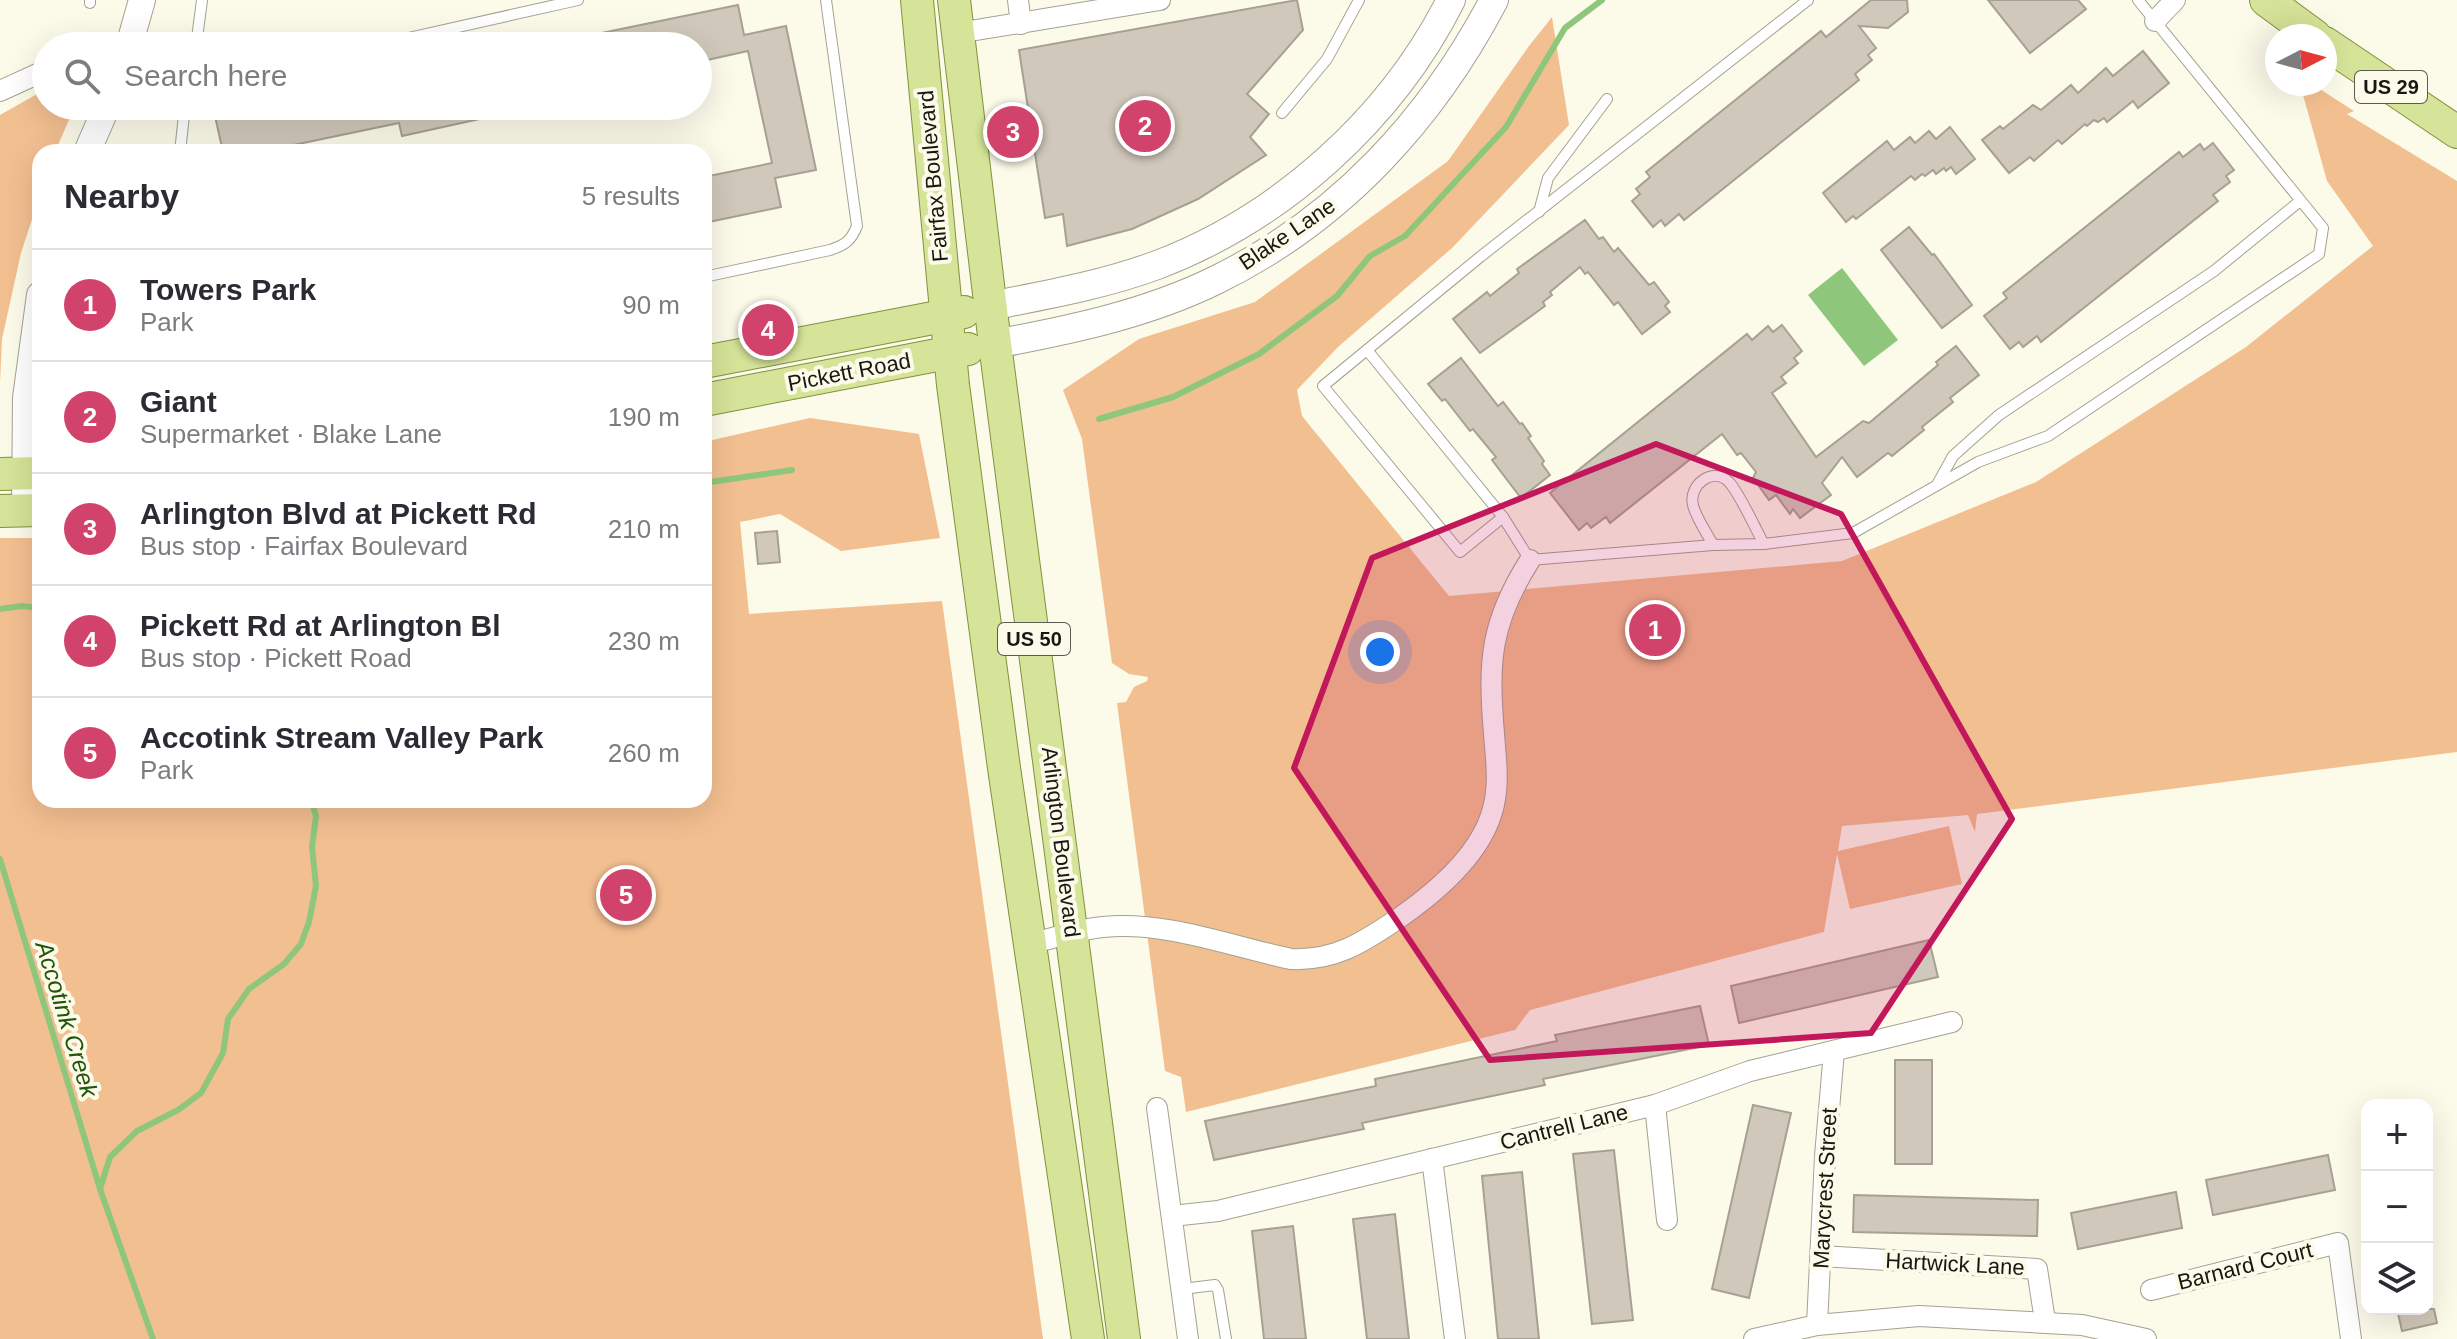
<!DOCTYPE html>
<html lang="en">
<head>
<meta charset="utf-8">
<style>
  :root { --surface:#fff; --page:#f7f7f7; --text:#2b2b33; --muted:#7c7c81; --line:#e1e1e2; --accent:#d2436b }
  body { margin:0; font-family:Arial,sans-serif; background:var(--page); color:var(--text) }
  .controls { position:absolute; right:24px; bottom:24px; display:grid; overflow:hidden; border-radius:16px; box-shadow:0 8px 32px #0002 }
  .controls button { width:72px; height:72px; display:grid; place-items:center; padding:0; border:0; border-bottom:2px solid var(--line); background:var(--surface); color:var(--text); font:40px sans-serif }
  .compass { position:absolute; left:2265px; top:24px; width:72px; height:72px; border-radius:50%; background:var(--surface); box-shadow:0 8px 32px #0002; rotate:84deg }
  .you { position:absolute; left:1380px; top:652px; width:28px; height:28px; margin:-20px; border:6px solid #fff; border-radius:50%; background:#1a73e8; box-shadow:0 0 0 12px #1a73e833 }
  .badge { display:grid; place-items:center; width:52px; height:52px; border-radius:50%; background:var(--accent); color:#fff; font-size:26px; font-weight:700 }
  .pin { position:absolute; translate:-50% -50%; border:4px solid #fff; box-shadow:0 2px 8px #0006 }
  .list { margin:0; padding:0; list-style:none }
  h2 { display:flex; justify-content:space-between; align-items:center; height:104px; margin:0; padding:0 32px; font-size:34px }
  h2 small { font-size:26px; font-weight:400; color:var(--muted) }
  .list li { display:grid; grid-template-columns:52px 1fr auto; gap:24px; align-items:center; box-sizing:border-box; height:112px; padding:0 32px; border-top:2px solid var(--line) }
  .list b { display:block; font-size:30px; white-space:nowrap }
  .list p { margin:0; font-size:26px; white-space:nowrap; color:var(--muted) }
  .list em { font-size:26px; font-style:normal; color:var(--muted) }
  .icon { flex:none; width:44px; height:44px; fill:none; stroke:currentColor; stroke-width:2; stroke-linecap:round; stroke-linejoin:round }
  .map { position:relative; flex:none; width:2457px; height:1339px; overflow:hidden }
  .search { position:absolute; background:var(--surface); box-shadow:0 8px 32px #0002; left:32px; top:32px; width:680px; height:88px; display:flex; align-items:center; gap:20px; box-sizing:border-box; padding:0 28px; border-radius:44px; color:var(--muted); font-size:30px }
  .panel { position:absolute; background:var(--surface); box-shadow:0 8px 32px #0002; left:32px; top:144px; width:680px; height:664px; border-radius:24px }
  .map>svg:first-child { display:block }
  .green { fill:#f2bf90 }
  .water { fill:#8ec77c }
  .lines { fill:none; stroke-linecap:round; stroke-linejoin:round }
  .stream { stroke:#8ec77c; stroke-width:6 }
  .building { fill:#d0c8ba; stroke:#a8a092; stroke-width:2 }
  .service-casing { stroke:#a3a292; stroke-width:12 }
  .minor-casing { stroke:#a3a292; stroke-width:22 }
  .tertiary-casing { stroke:#a3a292; stroke-width:28 }
  .secondary-casing { stroke:#a3a292; stroke-width:30 }
  .primary-casing { stroke:#81913c; stroke-width:34 }
  .service { stroke:#fff; stroke-width:10 }
  .minor { stroke:#fff; stroke-width:20 }
  .tertiary { stroke:#fff; stroke-width:26 }
  .secondary { stroke:#fff; stroke-width:28 }
  .primary { stroke:#d5e498; stroke-width:32 }
  .marked { fill:#c2185b; fill-opacity:0.2; stroke:#c2185b; stroke-width:6; stroke-linejoin:round }
  .labels { text-anchor:middle; dominant-baseline:central; stroke-width:8; stroke-linejoin:round; paint-order:stroke }
  .shield { fill:#fcfae9; stroke:#5c5b52; stroke-width:2 }
  .shield-label { font-size:20px; font-weight:bold; fill:#181711 }
  .street-label { font-size:22px; fill:#181711; stroke:#fcfae9 }
  .water-label { font-size:24px; font-style:italic; fill:#215507; stroke:#fcfae9 }
</style>
</head>
<body>
<div class="map">
<svg width="2457" height="1339" viewBox="0 0 2457 1339">
  <rect width="100%" height="100%" fill="#fcfae9"/>
  <g class="green">
    <polygon points="1552,17 1569,125 1452,248 1338,347 1297,390 1302,416 1449,596 1842,561 2036,482 2246,347 2373,246 2327,181 2300,84 2312,84 2354,111 2347,114 2457,181 2457,752 1977,814 1975,832 1968,815 1842,826 1838,851 1949,826 1962,884 1850,909 1837,854 1824,932 1530,1010 1515,1030 1186,1112 1181,1077 1165,1071 1117,703 1126,702 1134,687 1147,681 1148,677 1129,674 1112,663 1082,439 1063,390 1139,339 1255,302 1448,161 1529,46"/>
    <polygon points="46,89 46,106 75,106 55,152 40,152 40,195 21,253 2,339 0,383 0,115"/>
    <polygon points="810,418 919,434 940,538 841,551 780,514 740,522 749,614 942,601 1043,1339 0,1339 0,538 40,538 40,800 704,800 704,421 708,441"/>
  </g>
  <polygon class="water" points="1842,268 1898,340 1864,366 1808,295"/>
  <g class="lines">
    <g class="stream">
      <polyline points="1099,419 1173,397 1259,354 1337,296 1370,256 1405,236 1506,127 1565,28 1602,0"/>
      <polyline points="704,483 792,470"/>
      <polyline points="0,609 22,606 40,608"/>
      <polyline points="0,859 100,1189"/>
      <polyline points="153,1339 100,1189 110,1157 137,1131 178,1110 201,1093 223,1053 228,1019 249,989 284,964 301,944 309,922 316,886 312,847 316,816 311,800"/>
    </g>
  </g>
  <g class="building">
    <polygon points="1297,0 1303,30 1247,94 1269,114 1250,137 1266,155 1198,199 1132,229 1067,246 1063,214 1045,218 1019,50"/>
    <polygon points="1871,0 1907,0 1908,12 1888,28 1859,26 1876,48 1868,55 1872,60 1855,74 1859,80 1684,220 1679,214 1665,226 1661,220 1653,227 1632,201 1640,194 1636,189 1650,177 1646,172 1821,31 1826,37"/>
    <polygon points="1988,0 2078,0 2086,9 2030,53"/>
    <polygon points="738,5 744,35 786,26 816,170 775,178 781,207 704,223 704,177 772,163 748,51 698,62 698,46 578,46 577,38"/>
    <polygon points="2143,51 2169,83 2138,108 2133,101 2107,122 2104,118 2098,122 2094,120 2087,126 2085,124 2062,144 2058,140 2034,161 2030,157 2009,173 1982,140 2000,126 2003,129 2033,105 2041,110 2071,85 2078,93 2106,68 2113,76"/>
    <polygon points="261,106 506,106 507,113 402,136 399,123 260,152 223,152 215,116"/>
    <polygon points="1950,127 1975,159 1956,174 1951,167 1946,171 1944,168 1936,174 1933,170 1925,176 1922,174 1915,180 1911,176 1856,219 1853,216 1846,222 1823,193 1887,141 1894,150 1910,137 1915,143 1929,131 1936,139"/>
    <polygon points="2213,143 2234,170 2226,176 2230,182 2213,195 2218,201 2041,342 2037,336 2023,347 2019,342 2010,349 1984,316 2007,298 2003,293 2179,152 2183,157 2200,144 2204,150"/>
    <polygon points="1585,220 1599,239 1603,237 1614,252 1618,248 1649,285 1654,282 1669,302 1665,306 1670,312 1642,334 1618,302 1614,305 1588,272 1585,274 1580,267 1550,292 1552,295 1543,302 1545,306 1480,353 1453,319 1487,292 1490,296 1519,273 1517,269"/>
    <polygon points="1909,227 1932,255 1934,254 1972,305 1942,328 1881,250"/>
    <polygon points="1782,325 1802,351 1794,358 1798,363 1781,377 1786,383 1772,393 1816,457 1863,421 1869,423 1938,365 1936,362 1956,346 1979,375 1950,398 1953,402 1922,427 1924,430 1892,456 1888,453 1857,477 1842,457 1822,483 1831,495 1800,518 1793,509 1790,514 1776,495 1769,500 1753,478 1756,472 1741,453 1737,455 1722,434 1610,523 1606,517 1591,528 1587,523 1579,530 1550,493 1747,334 1752,340 1768,326 1773,332"/>
    <polygon points="1461,358 1498,406 1503,402 1520,424 1522,423 1531,436 1528,438 1544,461 1542,464 1550,475 1521,498 1492,460 1496,457 1473,429 1470,431 1445,399 1442,401 1428,384"/>
    <polygon points="777,531 780,562 758,564 755,533"/>
    <polygon points="1929,940 1938,977 1739,1023 1731,986"/>
    <polygon points="1700,1006 1709,1045 1543,1079 1545,1085 1362,1123 1364,1129 1214,1160 1205,1121 1376,1086 1375,1079 1557,1041 1555,1035"/>
    <rect x="1895" y="1060" width="37" height="104"/>
    <polygon points="1753,1105 1791,1113 1749,1298 1712,1289"/>
    <polygon points="1614,1150 1633,1320 1592,1324 1573,1154"/>
    <polygon points="2328,1155 2335,1190 2213,1215 2206,1180"/>
    <polygon points="1522,1172 1539,1339 1498,1339 1482,1176"/>
    <polygon points="2176,1192 2182,1228 2078,1249 2071,1213"/>
    <polygon points="1854,1195 2038,1200 2037,1236 1853,1232"/>
    <polygon points="1395,1214 1409,1339 1367,1339 1353,1219"/>
    <polygon points="1293,1226 1306,1339 1264,1339 1252,1231"/>
    <polygon points="2397,1309 2434,1309 2437,1323 2402,1331"/>
  </g>
  <g class="lines">
    <g class="service-casing">
      <g id="service">
        <polyline points="90,3 90,0"/>
        <polyline points="196,46 202,0"/>
        <polyline points="373,46 578,0"/>
        <polyline points="1282,113 1327,59 1359,0"/>
        <polyline points="180,152 185,106"/>
        <polyline points="1539,212 1548,178 1607,99"/>
        <path d="M704,277L830,250C845,245 851,241 857,226L826,0"/>
        <polyline points="1367,350 1503,517 1530,560 1713,545 1764,544 1853,533 1978,462 2048,436 2319,254 2323,228 2138,0"/>
        <polyline points="1938,483 1953,456 1999,415 2214,271 2300,201"/>
        <polyline points="1503,517 1460,552 1323,386 1480,257 1808,0"/>
        <path d="M1713,545C1707,533 1696,518 1693,505C1688,485 1713,466 1729,482C1740,494 1755,528 1764,544"/>
        <polyline points="1182,1289 1215,1285 1218,1290 1226,1339"/>
      </g>
    </g>
    <g class="minor-casing">
      <g id="minor">
        <polyline points="1018,0 1021,24"/>
        <polyline points="2155,21 2175,0"/>
        <polyline points="958,33 1160,0"/>
        <polyline points="0,91 46,70"/>
        <path d="M1030,944C1054,938 1079,929 1103,927C1167,921 1229,946 1291,959C1334,961 1362,943 1396,920C1434,894 1479,857 1492,812C1500,786 1496,760 1494,734C1488,661 1490,623 1530,560"/>
        <polyline points="1655,1105 1667,1220"/>
        <polyline points="1157,1108 1188,1339"/>
        <polyline points="1432,1159 1455,1339"/>
        <polyline points="1172,1216 1218,1211 1655,1105 1750,1071 1952,1022"/>
        <polyline points="1821,1256 2037,1269 2045,1321"/>
        <polyline points="2151,1290 2338,1243 2351,1339"/>
        <polyline points="1817,1325 1825,1156 1834,1051"/>
        <polyline points="1754,1339 1817,1325 1919,1316 2082,1325 2146,1339"/>
      </g>
    </g>
    <g class="tertiary-casing">
      <g id="tertiary">
        <polyline points="129,46 142,0"/>
        <polyline points="87,152 107,106"/>
        <polyline points="25,511 26,398 40,295"/>
      </g>
    </g>
    <g class="secondary-casing">
      <g id="secondary">
        <path d="M990,306C1046,295 1103,285 1157,265C1281,218 1391,119 1451,0"/>
        <path d="M995,344C1070,330 1147,314 1216,280C1339,220 1431,120 1494,0"/>
      </g>
    </g>
    <g class="primary-casing">
      <g id="primary">
        <polyline points="917,0 953,385 1004,768 1088,1339"/>
        <polyline points="954,0 995,344 1124,1339"/>
        <polyline points="2266,0 2315,36"/>
        <polyline points="2325,43 2457,132"/>
        <polyline points="704,362 964,312"/>
        <polyline points="704,400 968,349"/>
        <polyline points="0,474 40,473"/>
        <polyline points="0,511 40,510"/>
      </g>
    </g>
    <use href="#service" class="service"/>
    <use href="#minor" class="minor"/>
    <use href="#tertiary" class="tertiary"/>
    <use href="#secondary" class="secondary"/>
    <use href="#primary" class="primary"/>
  </g>
  <path class="marked" d="M1656,444L1841,514L2012,819L1871,1033L1490,1060L1294,768L1372,558Z"/>
  <g class="labels">
    <g class="shield">
      <rect x="2355" y="71" width="72" height="32" rx="6"/>
      <rect x="998" y="623" width="72" height="32" rx="6"/>
    </g>
    <g class="shield-label">
      <text x="2391" y="87">US 29</text>
      <text x="1034" y="639">US 50</text>
    </g>
    <g class="street-label">
      <text transform="translate(933 176) rotate(-95)">Fairfax Boulevard</text>
      <text transform="translate(1287 234) rotate(-34)">Blake Lane</text>
      <text transform="translate(849 372) rotate(-11)">Pickett Road</text>
      <text transform="translate(1061 842) rotate(83)">Arlington Boulevard</text>
      <text transform="translate(1564 1127) rotate(-14)">Cantrell Lane</text>
      <text transform="translate(1825 1188) rotate(-87)">Marycrest Street</text>
      <text transform="translate(1955 1264) rotate(3)">Hartwick Lane</text>
      <text transform="translate(2245 1266) rotate(-14)">Barnard Court</text>
    </g>
    <g class="water-label">
      <text transform="translate(67 1019) rotate(73)">Accotink Creek</text>
    </g>
  </g>
</svg>
<div class="controls">
<button>+</button>
<button>−</button>
<button><svg class="icon" aria-label="layers" viewBox="0 0 24 24"><path d="M12 4l9 5-9 5-9-5zM3 14l9 5 9-5"/></svg></button>
</div>
<svg class="compass" viewBox="-18 -18 36 36"><path d="M0-13l5 13h-10z" fill="#e53935"/><path d="M0 13l5-13h-10z" fill="#7c7c81"/></svg>
<div class="you"></div>
<div class="pin badge" style="left:1655px;top:630px">1</div>
<div class="pin badge" style="left:1145px;top:126px">2</div>
<div class="pin badge" style="left:1013px;top:132px">3</div>
<div class="pin badge" style="left:768px;top:330px">4</div>
<div class="pin badge" style="left:626px;top:895px">5</div>
<div class="search"><svg class="icon" aria-label="search" viewBox="0 0 24 24"><circle cx="10" cy="10" r="6"/><path d="M15 15l6 6"/></svg>Search here</div>
<section class="panel">
<h2>Nearby<small>5 results</small></h2>
<ul class="list">
<li><span class="badge">1</span><div><b>Towers Park</b><p>Park</p></div><em>90 m</em></li>
<li><span class="badge">2</span><div><b>Giant</b><p>Supermarket · Blake Lane</p></div><em>190 m</em></li>
<li><span class="badge">3</span><div><b>Arlington Blvd at Pickett Rd</b><p>Bus stop · Fairfax Boulevard</p></div><em>210 m</em></li>
<li><span class="badge">4</span><div><b>Pickett Rd at Arlington Bl</b><p>Bus stop · Pickett Road</p></div><em>230 m</em></li>
<li><span class="badge">5</span><div><b>Accotink Stream Valley Park</b><p>Park</p></div><em>260 m</em></li>
</ul>
</section>
</div>
</body>
</html>
